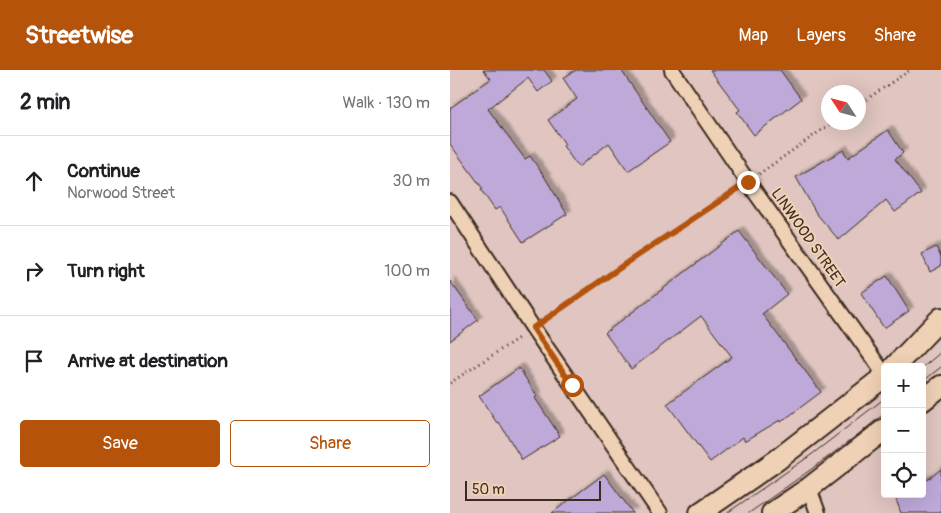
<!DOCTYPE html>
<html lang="en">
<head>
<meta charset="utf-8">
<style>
  :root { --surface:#fff; --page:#f6f6f6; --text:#202124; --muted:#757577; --line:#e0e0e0; --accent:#b45309 }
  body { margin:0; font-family:Pangolin,sans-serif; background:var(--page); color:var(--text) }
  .controls { position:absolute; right:15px; bottom:15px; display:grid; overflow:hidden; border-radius:5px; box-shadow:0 5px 20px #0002 }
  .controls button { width:45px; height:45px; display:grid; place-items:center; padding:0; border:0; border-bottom:1px solid var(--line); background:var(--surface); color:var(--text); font:25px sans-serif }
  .compass { position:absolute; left:371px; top:15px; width:45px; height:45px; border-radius:50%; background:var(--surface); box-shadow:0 5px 20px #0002; rotate:306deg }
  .scale { position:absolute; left:15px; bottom:12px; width:136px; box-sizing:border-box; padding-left:5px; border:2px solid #3b2a1e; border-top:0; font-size:14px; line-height:18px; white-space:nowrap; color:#3b2a1e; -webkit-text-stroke:4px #efd1b5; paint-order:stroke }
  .stop { position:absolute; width:15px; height:15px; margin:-11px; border:4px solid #b45309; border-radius:50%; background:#fff }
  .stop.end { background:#b45309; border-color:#fff; box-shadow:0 1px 5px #0008 }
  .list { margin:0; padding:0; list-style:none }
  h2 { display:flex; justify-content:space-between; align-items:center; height:65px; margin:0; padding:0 20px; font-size:21px }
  h2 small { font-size:16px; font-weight:400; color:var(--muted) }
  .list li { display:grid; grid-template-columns:32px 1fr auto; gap:15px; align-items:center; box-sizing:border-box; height:90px; padding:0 20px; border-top:1px solid var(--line) }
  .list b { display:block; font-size:19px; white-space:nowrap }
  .list p { margin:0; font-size:16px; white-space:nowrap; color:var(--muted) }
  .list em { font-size:16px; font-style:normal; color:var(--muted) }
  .actions { display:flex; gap:10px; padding:15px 20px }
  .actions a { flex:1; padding:11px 0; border:1px solid var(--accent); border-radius:5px; text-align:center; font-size:18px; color:var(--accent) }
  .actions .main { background:var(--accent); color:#fff }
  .icon { flex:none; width:28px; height:28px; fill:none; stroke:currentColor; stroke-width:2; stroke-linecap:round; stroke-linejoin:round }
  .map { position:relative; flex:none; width:491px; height:443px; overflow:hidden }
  header { display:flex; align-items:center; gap:30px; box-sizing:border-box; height:70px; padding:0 25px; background:var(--accent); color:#fff }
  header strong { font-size:24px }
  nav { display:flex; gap:28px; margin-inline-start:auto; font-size:18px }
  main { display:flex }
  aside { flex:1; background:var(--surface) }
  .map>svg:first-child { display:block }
  .building { fill:#bea9d9; stroke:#3b2a1e; filter:url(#shadow) }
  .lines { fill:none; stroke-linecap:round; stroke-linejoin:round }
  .street-casing { stroke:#3b2a1e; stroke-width:18 }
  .secondary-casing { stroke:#3b2a1e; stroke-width:24 }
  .path { stroke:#3b2a1e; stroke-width:3; stroke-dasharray:1 4; stroke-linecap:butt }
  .street { stroke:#efd1b5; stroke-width:14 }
  .secondary { stroke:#efd1b5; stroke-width:20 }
  .tram { stroke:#3b2a1e; stroke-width:1 }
  .route { stroke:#b45309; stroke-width:6 }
  .labels { text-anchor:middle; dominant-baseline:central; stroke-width:4; stroke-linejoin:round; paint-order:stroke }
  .street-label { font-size:15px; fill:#3b2a1e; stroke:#efd1b5 }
</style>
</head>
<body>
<header>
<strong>Streetwise</strong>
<nav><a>Map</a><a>Layers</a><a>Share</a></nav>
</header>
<main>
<aside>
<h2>2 min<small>Walk · 130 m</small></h2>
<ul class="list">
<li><svg class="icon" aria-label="ahead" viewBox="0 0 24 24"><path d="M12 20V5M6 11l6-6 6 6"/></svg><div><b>Continue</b><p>Norwood Street</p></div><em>30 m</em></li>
<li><svg class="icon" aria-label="right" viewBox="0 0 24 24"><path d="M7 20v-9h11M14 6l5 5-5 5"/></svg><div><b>Turn right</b></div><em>100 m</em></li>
<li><svg class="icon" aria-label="arrive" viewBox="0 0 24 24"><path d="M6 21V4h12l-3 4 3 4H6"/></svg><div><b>Arrive at destination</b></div></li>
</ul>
<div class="actions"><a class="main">Save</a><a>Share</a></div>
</aside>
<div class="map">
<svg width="491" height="443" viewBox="0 0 491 443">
  <defs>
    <filter id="shadow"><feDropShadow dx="4.5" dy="-4.5" stdDeviation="1" flood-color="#0004"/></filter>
  </defs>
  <rect width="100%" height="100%" fill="#e0c5c0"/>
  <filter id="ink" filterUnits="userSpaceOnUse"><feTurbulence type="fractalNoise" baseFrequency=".02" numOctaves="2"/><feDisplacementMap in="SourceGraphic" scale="10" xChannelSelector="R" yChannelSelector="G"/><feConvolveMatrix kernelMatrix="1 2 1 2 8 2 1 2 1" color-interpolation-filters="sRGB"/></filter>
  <g filter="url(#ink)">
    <g class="building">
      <polygon points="33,0 94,0 102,11 88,22 78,8 38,39 75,89 80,86 94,106 117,144 73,172 50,137 45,140 31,120 33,119 0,74 0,38 41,9"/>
      <polygon points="126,0 171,0 220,72 178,101 159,73 128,97 113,76 115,74 98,50 127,29 113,8"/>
      <polygon points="260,0 330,0 351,29 304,65 287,42 290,40"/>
      <polygon points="438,60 453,83 445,89 471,123 445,142 436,130 389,170 366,143 346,107 393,80 398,88"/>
      <polygon points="289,161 337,224 312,244 371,322 331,352 330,350 295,371 293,367 260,392 217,334 282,287 251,246 181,299 155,263"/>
      <polygon points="486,177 491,187 491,196 480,202 472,184"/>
      <polygon points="437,206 459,241 434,258 411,223"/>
      <polygon points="0,211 28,250 0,271"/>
      <polygon points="69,298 87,326 85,328 110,366 72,390 49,352 47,353 29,326"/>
      <polygon points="491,399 491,443 451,443 444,424 472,424 472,411 479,409"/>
      <polygon points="154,404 183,443 102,443"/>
    </g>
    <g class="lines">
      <g class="street-casing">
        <g id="street">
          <polyline points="222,0 298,112 435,305"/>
          <polyline points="0,132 83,258 210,443"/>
          <polyline points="359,418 368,443"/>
        </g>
      </g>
      <g class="secondary-casing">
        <g id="secondary">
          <polyline points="444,297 491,248"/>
          <polyline points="472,331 491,316"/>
          <polyline points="250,443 327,390 435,306"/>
          <polyline points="322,443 359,418 435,359"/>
        </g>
      </g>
      <g class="path">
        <polyline points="408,35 460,0"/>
        <polyline points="309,104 383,52"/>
        <polyline points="96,249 178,192 285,120"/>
        <polyline points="0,313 70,267"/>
      </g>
      <use href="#street" class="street"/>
      <use href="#secondary" class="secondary"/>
      <g class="tram">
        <polyline points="472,298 491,282"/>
        <polyline points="472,312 491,297"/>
        <polyline points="277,443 361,385 435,328"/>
        <path d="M299,443C345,411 391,379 435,343"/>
      </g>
    </g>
  </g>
  <g class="lines" filter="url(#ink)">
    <polyline class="route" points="122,315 83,258 178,192 298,112"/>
  </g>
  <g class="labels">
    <g class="street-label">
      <text transform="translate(358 168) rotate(55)">LINWOOD STREET</text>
    </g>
  </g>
</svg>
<div class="controls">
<button>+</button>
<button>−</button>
<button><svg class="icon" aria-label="locate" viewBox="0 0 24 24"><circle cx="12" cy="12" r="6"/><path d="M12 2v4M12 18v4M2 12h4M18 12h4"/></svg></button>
</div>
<svg class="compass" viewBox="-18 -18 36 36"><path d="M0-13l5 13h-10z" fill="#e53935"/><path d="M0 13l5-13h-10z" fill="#757577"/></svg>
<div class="scale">50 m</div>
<div class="stop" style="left:122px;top:315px"></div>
<div class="stop end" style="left:298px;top:112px"></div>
</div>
</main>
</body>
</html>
